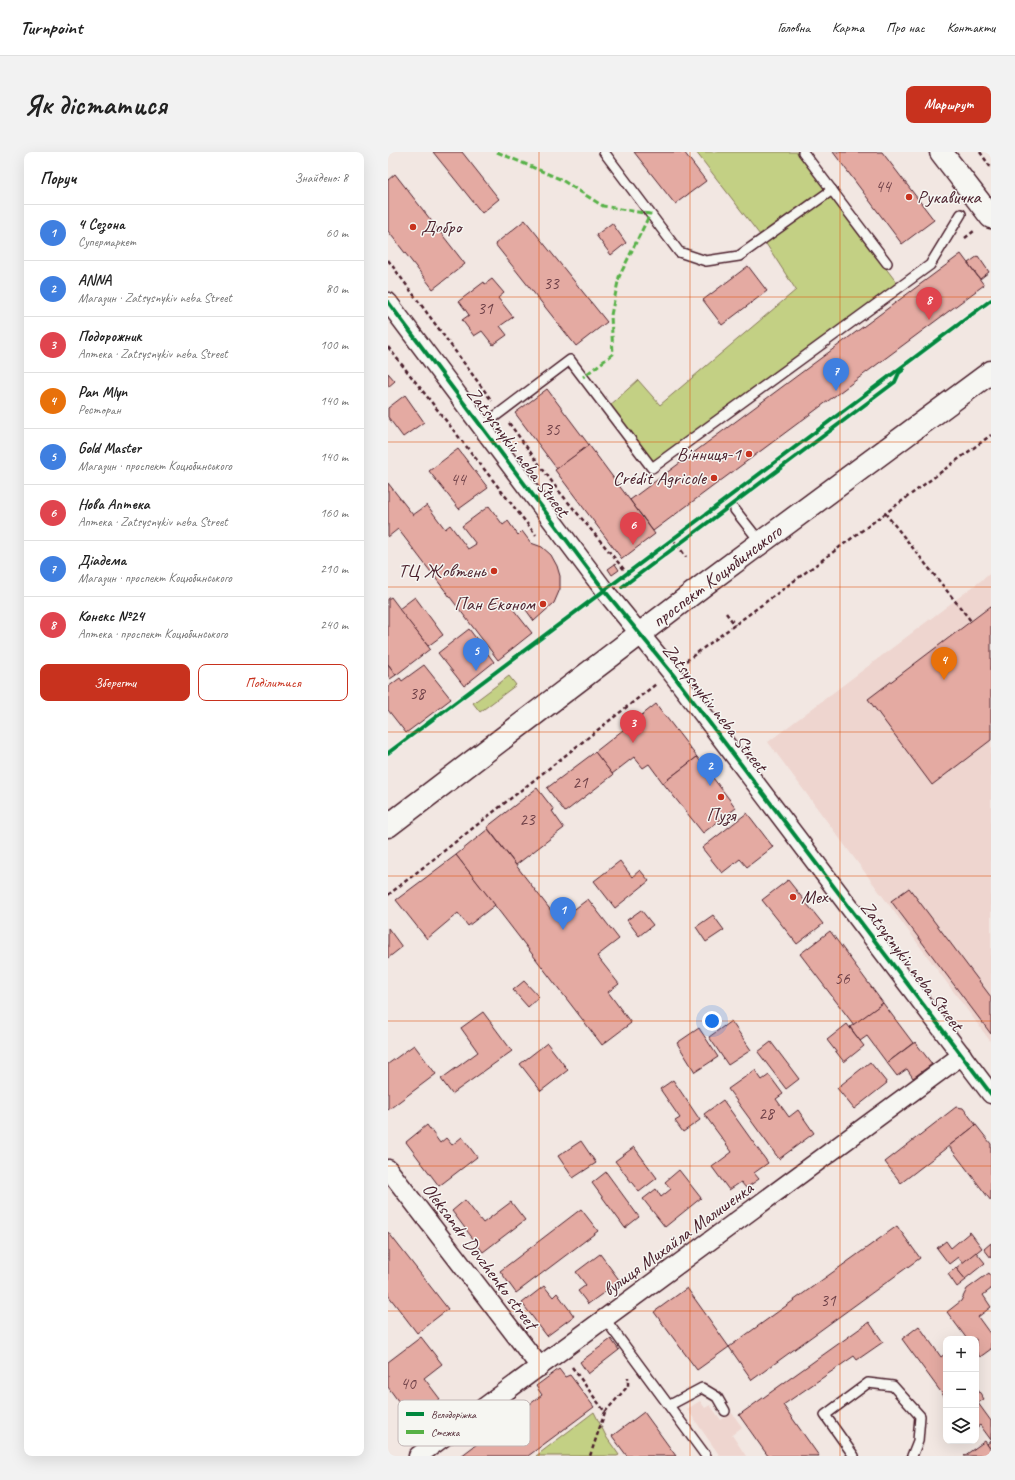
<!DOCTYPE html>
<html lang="uk">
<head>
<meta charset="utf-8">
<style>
  :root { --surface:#fff; --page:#f2f2f2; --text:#222; --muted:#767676; --line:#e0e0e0; --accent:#c8321e }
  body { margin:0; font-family:Caveat,sans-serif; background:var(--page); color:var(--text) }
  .controls { position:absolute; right:12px; bottom:12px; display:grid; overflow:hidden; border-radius:8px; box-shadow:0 4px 16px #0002 }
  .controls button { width:36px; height:36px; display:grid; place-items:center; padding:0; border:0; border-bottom:1px solid var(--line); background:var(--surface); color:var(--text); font:20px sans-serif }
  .you { position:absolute; left:324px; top:869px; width:14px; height:14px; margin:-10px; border:3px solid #fff; border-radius:50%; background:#1a73e8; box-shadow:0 0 0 6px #1a73e833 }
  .badge { display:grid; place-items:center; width:26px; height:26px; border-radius:50%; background:var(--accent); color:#fff; font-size:13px; font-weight:700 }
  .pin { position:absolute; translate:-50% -33px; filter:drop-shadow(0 1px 2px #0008) }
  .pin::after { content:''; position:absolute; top:21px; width:14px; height:12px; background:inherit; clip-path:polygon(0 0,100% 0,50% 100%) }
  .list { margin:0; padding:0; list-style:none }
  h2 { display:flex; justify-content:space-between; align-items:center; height:52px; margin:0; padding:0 16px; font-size:17px }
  h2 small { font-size:13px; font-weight:400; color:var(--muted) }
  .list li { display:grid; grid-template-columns:26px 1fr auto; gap:12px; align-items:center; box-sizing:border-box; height:56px; padding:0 16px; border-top:1px solid var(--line) }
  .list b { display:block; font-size:15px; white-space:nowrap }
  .list p { margin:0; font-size:13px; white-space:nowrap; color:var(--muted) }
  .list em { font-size:13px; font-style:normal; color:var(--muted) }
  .actions { display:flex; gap:8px; padding:12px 16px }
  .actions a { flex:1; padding:9px 0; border:1px solid var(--accent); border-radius:8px; text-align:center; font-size:14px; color:var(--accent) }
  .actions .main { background:var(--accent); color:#fff }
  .icon { flex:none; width:22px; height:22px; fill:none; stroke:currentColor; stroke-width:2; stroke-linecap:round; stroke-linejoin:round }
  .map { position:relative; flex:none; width:603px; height:1304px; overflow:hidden; border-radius:8px }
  header { display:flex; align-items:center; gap:24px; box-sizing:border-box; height:56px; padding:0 20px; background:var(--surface); border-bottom:1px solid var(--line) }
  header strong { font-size:19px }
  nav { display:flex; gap:22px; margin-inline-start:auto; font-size:14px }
  .intro { display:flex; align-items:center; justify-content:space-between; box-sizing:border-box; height:96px; padding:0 24px }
  h1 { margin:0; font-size:28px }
  .button { padding:10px 18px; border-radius:8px; background:var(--accent); color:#fff; font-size:14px; font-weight:700 }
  main { display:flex; gap:24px; padding:0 24px }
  aside { flex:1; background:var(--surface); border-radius:8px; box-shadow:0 4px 16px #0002 }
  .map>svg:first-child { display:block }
  .built { fill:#eed5cf }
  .green { fill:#c3d084; stroke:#867858 }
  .building { fill:#e4aaa2; stroke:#4a1f2b }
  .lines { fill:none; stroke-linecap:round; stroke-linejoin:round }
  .service-casing { stroke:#4a1f2b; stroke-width:12 }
  .minor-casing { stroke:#4a1f2b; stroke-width:21 }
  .tertiary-casing { stroke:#4a1f2b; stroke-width:25 }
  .secondary-casing { stroke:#4a1f2b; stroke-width:25 }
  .path { stroke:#4a1f2b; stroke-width:2.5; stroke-dasharray:4 3; stroke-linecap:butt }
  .service { stroke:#f6f6f2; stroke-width:9 }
  .minor { stroke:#f6f6f2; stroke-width:18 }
  .tertiary { stroke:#f6f6f2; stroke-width:22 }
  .secondary { stroke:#f6f6f2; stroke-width:22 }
  .quiet { stroke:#57b146; stroke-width:3; stroke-dasharray:6 3; stroke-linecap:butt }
  .cycleway-casing { stroke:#f6f6f2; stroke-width:6 }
  .cycleway { stroke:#00873e; stroke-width:4 }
  .grid { fill:none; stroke:#e0560e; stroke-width:1; stroke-opacity:0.55 }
  .poi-dot { fill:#c8321e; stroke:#f6f6f2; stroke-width:1.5 }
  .labels { text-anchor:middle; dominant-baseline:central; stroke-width:3; stroke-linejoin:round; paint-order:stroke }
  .number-label { font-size:17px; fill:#704249 }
  .poi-label { font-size:19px; fill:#4a1f2b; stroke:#f6f6f2; text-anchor:end }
  .street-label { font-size:19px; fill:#4a1f2b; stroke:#f6f6f2 }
  .key { fill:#f6f6f2; stroke:#c2b6b6; stroke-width:1 }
  .key-label { font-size:11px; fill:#4a1f2b }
</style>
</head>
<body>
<header>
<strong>Turnpoint</strong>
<nav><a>Головна</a><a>Карта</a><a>Про нас</a><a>Контакти</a></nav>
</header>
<div class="intro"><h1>Як дістатися</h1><a class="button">Маршрут</a></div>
<main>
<aside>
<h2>Поруч<small>Знайдено: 8</small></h2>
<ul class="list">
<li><span class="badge" style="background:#3f7fe0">1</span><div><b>4 Сезона</b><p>Супермаркет</p></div><em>60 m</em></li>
<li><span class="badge" style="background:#3f7fe0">2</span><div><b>ANNA</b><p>Магазин · Zatsysnykiv neba Street</p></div><em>80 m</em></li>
<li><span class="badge" style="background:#e0444e">3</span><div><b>Подорожник</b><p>Аптека · Zatsysnykiv neba Street</p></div><em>100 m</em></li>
<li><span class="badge" style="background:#e8710a">4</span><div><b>Pan Mlyn</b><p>Ресторан</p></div><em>140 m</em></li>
<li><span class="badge" style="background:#3f7fe0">5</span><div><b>Gold Master</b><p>Магазин · проспект Коцюбинського</p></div><em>140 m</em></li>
<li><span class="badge" style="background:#e0444e">6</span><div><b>Нова Аптека</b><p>Аптека · Zatsysnykiv neba Street</p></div><em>160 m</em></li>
<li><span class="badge" style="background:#3f7fe0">7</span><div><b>Діадема</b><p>Магазин · проспект Коцюбинського</p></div><em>210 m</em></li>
<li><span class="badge" style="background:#e0444e">8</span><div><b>Конекс №24</b><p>Аптека · проспект Коцюбинського</p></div><em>240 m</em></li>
</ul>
<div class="actions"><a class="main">Зберегти</a><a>Поділитися</a></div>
</aside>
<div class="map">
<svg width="603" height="1304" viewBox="0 0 603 1304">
  <rect width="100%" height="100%" fill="#f2e7e2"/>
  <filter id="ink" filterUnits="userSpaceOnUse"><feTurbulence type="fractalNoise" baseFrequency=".025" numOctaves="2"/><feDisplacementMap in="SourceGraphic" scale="8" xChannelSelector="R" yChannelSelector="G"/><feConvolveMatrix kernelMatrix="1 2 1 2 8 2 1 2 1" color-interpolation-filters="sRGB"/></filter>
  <g filter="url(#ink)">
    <g class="built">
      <polygon points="603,421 603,890 380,590"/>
      <polygon points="312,1249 317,1256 322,1253 333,1268 344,1261 354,1275 344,1283 358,1304 332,1304 299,1257"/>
    </g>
    <g class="green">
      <polygon points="308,0 410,0 512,135 264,316 219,256 250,228 272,253 408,138 375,87"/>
      <polygon points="121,524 128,533 92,560 85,551"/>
      <polygon points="206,1260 219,1286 231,1303 229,1304 148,1304"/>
    </g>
    <g class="building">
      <polygon points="45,0 74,0 111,47 94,61"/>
      <polygon points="246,0 296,0 318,29 287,52"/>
      <polygon points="445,0 494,0 546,68 514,92"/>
      <polygon points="7,22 77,112 45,137 0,79 0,28"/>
      <polygon points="137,68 219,170 188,194 107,92"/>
      <polygon points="224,71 238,91 223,103 208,83"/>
      <polygon points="573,102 596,133 265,379 242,348"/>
      <polygon points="590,104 601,120 592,127 580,111"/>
      <polygon points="360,114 379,139 334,173 315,148"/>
      <polygon points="104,127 116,141 110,146 125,165 112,174 119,183 105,193 94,179 86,184 74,168 81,163 71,149 96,130 97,132"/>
      <polygon points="0,221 7,229 0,235"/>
      <polygon points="159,237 201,293 169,317 127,261"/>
      <polygon points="17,243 36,270 15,285 0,265 0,256"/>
      <polygon points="201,293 267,382 234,407 167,318"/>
      <polygon points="70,297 100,336 71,357 41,319"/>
      <polygon points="0,331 25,363 39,353 57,377 62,373 80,397 88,392 74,374 101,354 115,373 120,369 130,383 134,379 143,391 154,395 163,403 169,414 172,424 172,437 166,451 146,469 133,451 125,457 144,481 110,508 10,377 0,385"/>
      <polygon points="227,412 231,418 224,423 220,417"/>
      <polygon points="3,445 42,497 8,523 0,512 0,447"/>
      <polygon points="27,445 55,483 40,494 11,457"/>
      <polygon points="603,454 603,588 544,633 480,547"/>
      <polygon points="81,477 106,510 76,534 50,501"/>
      <polygon points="0,512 8,523 2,527 0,523"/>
      <polygon points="36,513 63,547 18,581 0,558 0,535 12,526 14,529"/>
      <polygon points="268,552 309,605 275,631 261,612 255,616 246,605 224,622 207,600"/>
      <polygon points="207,600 225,623 177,660 159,636"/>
      <polygon points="309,605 348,656 315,681 275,631"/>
      <polygon points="149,636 166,658 164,659 176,676 128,713 99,675"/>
      <polygon points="359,661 385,695 359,715 352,707 334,721 314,696"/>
      <polygon points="100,677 171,769 200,747 231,787 209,804 231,832 220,840 243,871 214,893 68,703"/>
      <polygon points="68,703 107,753 80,774 70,761 39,787 8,748"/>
      <polygon points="232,709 244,725 252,718 261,729 227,756 206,729"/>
      <polygon points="400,728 435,772 409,792 374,748"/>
      <polygon points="521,736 603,845 603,882 503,749"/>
      <polygon points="253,758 265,773 251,784 239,768"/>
      <polygon points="325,763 336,778 318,790 308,775"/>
      <polygon points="0,776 14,795 0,806"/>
      <polygon points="442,779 495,851 466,873 412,802"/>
      <polygon points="136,829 151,845 140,855 125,838"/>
      <polygon points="495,851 525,891 499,911 479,884 472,889 462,875"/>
      <polygon points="95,860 124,899 64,942 53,927 90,900 73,876"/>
      <polygon points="343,869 363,898 340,913 321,885"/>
      <polygon points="459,872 476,894 456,910 439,888"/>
      <polygon points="311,876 330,905 307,920 289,891"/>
      <polygon points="383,890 411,927 398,937 370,900"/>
      <polygon points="527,890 544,912 525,926 519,917 509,924 499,911"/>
      <polygon points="159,891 180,918 153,939 132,912"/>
      <polygon points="26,893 48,922 0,958 0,912"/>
      <polygon points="482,910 499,931 466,957 449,936"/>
      <polygon points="367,918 374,928 381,923 395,942 388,947 401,965 410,958 426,981 391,1007 340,937"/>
      <polygon points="285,928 312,968 295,980 287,969 292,966 272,937"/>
      <polygon points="335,948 380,1011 366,1021 371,1027 358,1036 353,1030 341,1038 324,1015 344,1000 316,962"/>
      <polygon points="568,955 575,956 588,973 513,1031 497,1010"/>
      <polygon points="39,973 52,991 58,986 64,993 74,985 89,1005 51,1034 18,990"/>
      <polygon points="588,973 603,992 603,1049 561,994"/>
      <polygon points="193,989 208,1011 185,1026 170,1004"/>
      <polygon points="246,995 269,1026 251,1040 227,1009"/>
      <polygon points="291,1018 313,1046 277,1075 255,1047 268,1037 273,1045 283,1037 277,1030"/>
      <polygon points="218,1020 251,1065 237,1076 204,1031"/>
      <polygon points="77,1048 95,1071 123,1050 137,1068 95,1100 64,1059"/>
      <polygon points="193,1057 210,1079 128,1141 112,1119"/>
      <polygon points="509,1074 532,1106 364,1228 341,1195 309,1218 266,1160 299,1136 341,1195"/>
      <polygon points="0,1080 60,1157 29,1181 0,1143"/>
      <polygon points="582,1080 594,1096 575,1111 570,1105 561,1112 549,1096 558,1089 563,1096"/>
      <polygon points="603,1091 603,1106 596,1097"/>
      <polygon points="588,1100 597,1111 577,1127 568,1116"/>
      <polygon points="212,1102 232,1129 200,1152 190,1139 198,1133 188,1120"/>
      <polygon points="568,1116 578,1128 569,1135 560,1122"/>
      <polygon points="601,1121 603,1124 603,1137 595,1143 603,1155 590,1165 603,1183 603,1197 592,1205 588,1199 588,1187 579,1187 559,1160 573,1149 579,1137"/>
      <polygon points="156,1134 165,1145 169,1141 186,1164 159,1184 134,1151"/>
      <polygon points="481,1170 495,1190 469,1208 466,1204 395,1253 431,1304 380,1304 351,1263"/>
      <polygon points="531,1174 553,1205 558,1201 558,1247 514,1187"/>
      <polygon points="33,1185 54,1212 36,1226 52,1247 24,1268 0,1235 0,1210"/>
      <polygon points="223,1187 231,1198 200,1222 192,1210"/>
      <polygon points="171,1217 177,1225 182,1223 206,1255 140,1304 73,1304 154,1243 148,1234"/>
      <polygon points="588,1235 596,1247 590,1251 603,1269 603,1288 592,1273 588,1276"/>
      <polygon points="256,1260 288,1304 239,1304 224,1284"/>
      <polygon points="597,1289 603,1298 603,1304 576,1304"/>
      <polygon points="603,1289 603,1298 599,1292"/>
    </g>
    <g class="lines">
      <g class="service-casing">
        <g id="service">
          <polyline points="216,0 291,100 318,109 351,104 444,38"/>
          <polyline points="415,0 499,111"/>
          <polyline points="93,275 182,208 264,316 542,113 573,62"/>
          <polyline points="347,358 373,391"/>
          <polyline points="217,1167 318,1304"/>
          <polyline points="282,1253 314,1236 329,1245 337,1259"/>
          <polyline points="466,1304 437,1263 480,1231 505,1234 532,1264 530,1289 524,1304"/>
        </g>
      </g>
      <g class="minor-casing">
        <g id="minor">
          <polyline points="0,150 216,438 283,520 603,942"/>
          <polyline points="0,1017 152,1215"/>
          <polyline points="30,1304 574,903"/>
        </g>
      </g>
      <g class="tertiary-casing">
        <polyline id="tertiary" points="553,0 603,65"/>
      </g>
      <g class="secondary-casing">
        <polyline id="secondary" points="0,674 317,432 603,220"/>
      </g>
      <g class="path">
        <polyline points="592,0 603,16"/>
        <polyline points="577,86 586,79"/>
        <polyline points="0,108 104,249"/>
        <polyline points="0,195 148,383"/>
        <polyline points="121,271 170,338 239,421"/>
        <polyline points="343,344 603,148"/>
        <polyline points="497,361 583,469"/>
        <polyline points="285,387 298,405"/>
        <polyline points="231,427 334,350"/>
        <polyline points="338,461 347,473"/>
        <polyline points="298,509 603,283"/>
        <polyline points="0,601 201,450"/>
        <polyline points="0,743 268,532"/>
        <polyline points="184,1215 217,1260 202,1304"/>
        <polyline points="217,1260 240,1234 240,1225"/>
      </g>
      <use href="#service" class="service"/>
      <use href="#minor" class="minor"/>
      <use href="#tertiary" class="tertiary"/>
      <use href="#secondary" class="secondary"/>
      <polyline class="quiet" points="109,0 172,27 215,54 262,62 231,125 223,163 225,202 195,225"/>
      <g class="cycleway-casing">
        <g id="cycleway">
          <polyline points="0,150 216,438 283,520 603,942"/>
          <polyline points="234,435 507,230 511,221 515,218"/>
          <polyline points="0,601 603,148"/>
        </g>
      </g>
      <use href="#cycleway" class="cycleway"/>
    </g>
  </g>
  <path class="grid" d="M151,0V1304M302,0V1304M452,0V1304M0,145H603M0,290H603M0,435H603M0,580H603M0,724H603M0,869H603M0,1014H603M0,1159H603"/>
  <g class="poi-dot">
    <circle cx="521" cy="45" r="4"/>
    <circle cx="25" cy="75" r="4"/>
    <circle cx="361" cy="302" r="4"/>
    <circle cx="326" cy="326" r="4"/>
    <circle cx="106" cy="419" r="4"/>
    <circle cx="155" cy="452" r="4"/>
    <circle cx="333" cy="645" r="4"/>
    <circle cx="405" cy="745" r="4"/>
  </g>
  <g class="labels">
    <g class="number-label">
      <text x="495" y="34">44</text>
      <text x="163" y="131">33</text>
      <text x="97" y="156">31</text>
      <text x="164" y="277">35</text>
      <text x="70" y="327">44</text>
      <text x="29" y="541">38</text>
      <text x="192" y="630">21</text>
      <text x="139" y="667">23</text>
      <text x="454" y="826">56</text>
      <text x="378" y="961">28</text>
      <text x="440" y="1148">31</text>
      <text x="20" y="1231">40</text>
    </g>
    <g class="poi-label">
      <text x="529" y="45" text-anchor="start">Рукавичка</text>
      <text x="33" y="75" text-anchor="start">Добро</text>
      <text x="353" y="302">Вінниця-1</text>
      <text x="318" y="326">Crédit Agricole</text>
      <text x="98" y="419">ТЦ Жовтень</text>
      <text x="147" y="452">Пан Економ</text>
      <text x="333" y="663" text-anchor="middle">Пузя</text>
      <text x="413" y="745" text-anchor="start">Мех</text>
    </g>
    <g class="street-label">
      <text transform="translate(130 300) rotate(53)">Zatsysnykiv neba Street</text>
      <text transform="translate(329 424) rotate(-37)">проспект Коцюбинського</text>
      <text transform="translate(327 556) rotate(52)">Zatsysnykiv neba Street</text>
      <text transform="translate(524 814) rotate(53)">Zatsysnykiv neba Street</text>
      <text transform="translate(290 1087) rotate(-36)">вулиця Михайла Малишенка</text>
      <text transform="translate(92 1104) rotate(53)">Oleksandr Dovzhenko street</text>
    </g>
  </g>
  <rect x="10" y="1248" width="132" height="46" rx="6" class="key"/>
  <rect x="18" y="1260" width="18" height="4" fill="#00873e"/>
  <rect x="18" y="1278" width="18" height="4" fill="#57b146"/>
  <g class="key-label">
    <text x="43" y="1266">Велодоріжка</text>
    <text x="43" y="1284">Стежка</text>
  </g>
</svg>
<div class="controls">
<button>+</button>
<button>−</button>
<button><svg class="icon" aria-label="layers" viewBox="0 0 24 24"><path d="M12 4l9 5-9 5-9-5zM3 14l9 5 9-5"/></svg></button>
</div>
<div class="you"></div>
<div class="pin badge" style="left:175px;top:778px;background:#3f7fe0">1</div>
<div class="pin badge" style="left:322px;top:634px;background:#3f7fe0">2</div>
<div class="pin badge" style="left:245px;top:591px;background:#e0444e">3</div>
<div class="pin badge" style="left:556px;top:528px;background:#e8710a">4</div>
<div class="pin badge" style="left:88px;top:519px;background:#3f7fe0">5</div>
<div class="pin badge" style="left:245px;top:393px;background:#e0444e">6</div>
<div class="pin badge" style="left:448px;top:239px;background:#3f7fe0">7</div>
<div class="pin badge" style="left:541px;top:168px;background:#e0444e">8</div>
</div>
</main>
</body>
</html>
